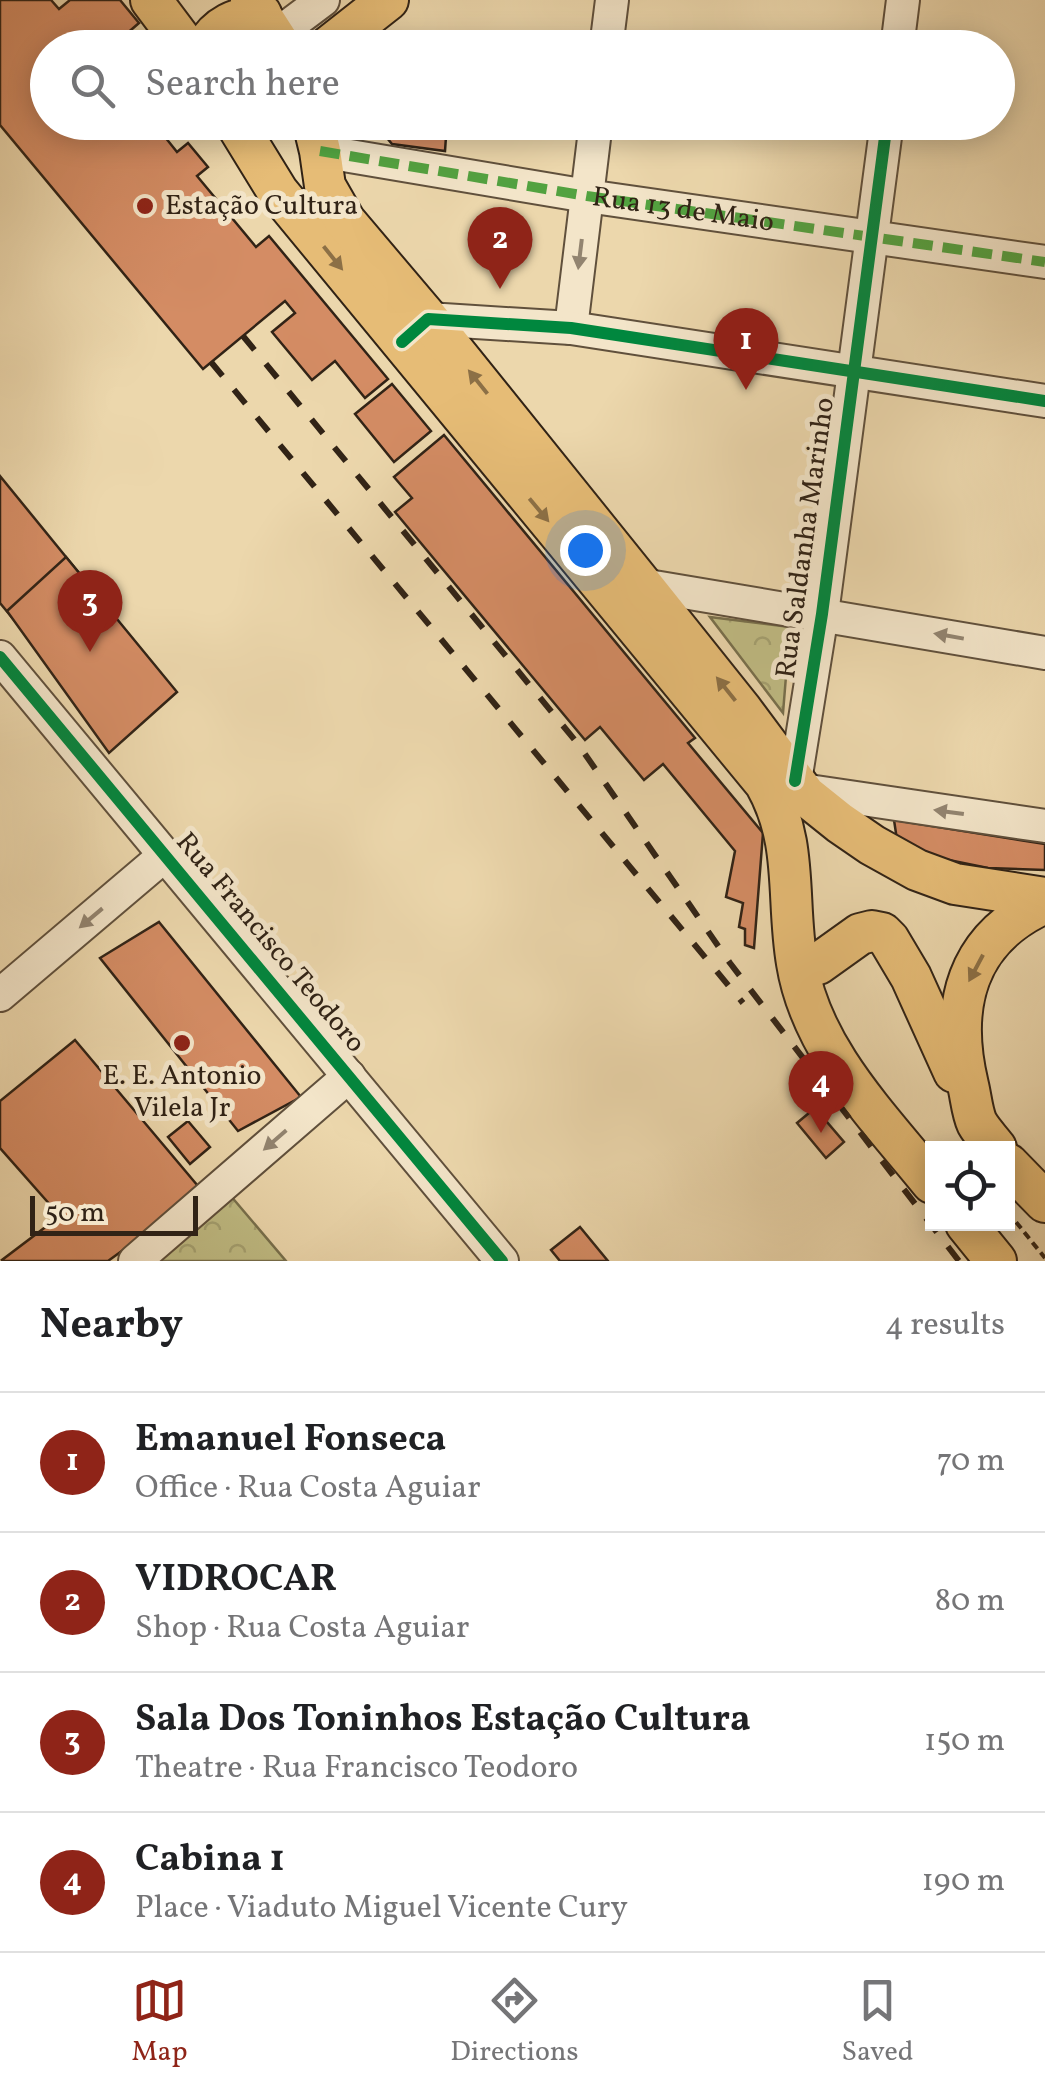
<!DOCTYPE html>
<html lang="en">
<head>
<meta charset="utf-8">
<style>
  :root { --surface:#fff; --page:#f6f6f6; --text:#202124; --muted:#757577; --line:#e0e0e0; --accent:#8f2418 }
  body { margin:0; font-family:Vollkorn,serif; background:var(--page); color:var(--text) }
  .controls { position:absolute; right:30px; bottom:30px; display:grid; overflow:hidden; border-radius:0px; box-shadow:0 5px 25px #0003 }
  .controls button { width:90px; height:90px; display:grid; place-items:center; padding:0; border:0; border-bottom:2px solid var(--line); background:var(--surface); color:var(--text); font:50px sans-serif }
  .scale { position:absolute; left:30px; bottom:25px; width:168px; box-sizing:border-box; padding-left:10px; border:5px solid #312316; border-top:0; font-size:28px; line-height:35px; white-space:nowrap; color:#312316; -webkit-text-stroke:8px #f3e5c9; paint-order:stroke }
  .you { position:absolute; left:585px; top:550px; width:35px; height:35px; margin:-25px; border:8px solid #fff; border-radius:50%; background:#1a73e8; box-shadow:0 0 0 15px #1a73e833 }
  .badge { display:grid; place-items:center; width:65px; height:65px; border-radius:50%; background:var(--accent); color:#fff; font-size:32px; font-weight:700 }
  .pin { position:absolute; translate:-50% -82px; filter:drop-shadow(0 2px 5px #0008) }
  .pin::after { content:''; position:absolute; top:52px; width:35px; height:30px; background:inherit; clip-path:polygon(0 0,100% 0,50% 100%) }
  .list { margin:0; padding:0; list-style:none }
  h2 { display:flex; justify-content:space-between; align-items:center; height:130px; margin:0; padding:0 40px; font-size:42px }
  h2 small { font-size:32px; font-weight:400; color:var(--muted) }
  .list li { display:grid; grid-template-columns:65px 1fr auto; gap:30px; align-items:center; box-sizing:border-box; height:140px; padding:0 40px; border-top:2px solid var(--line) }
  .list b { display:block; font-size:38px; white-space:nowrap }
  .list p { margin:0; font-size:32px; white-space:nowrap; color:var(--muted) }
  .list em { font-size:32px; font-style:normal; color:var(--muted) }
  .icon { flex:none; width:55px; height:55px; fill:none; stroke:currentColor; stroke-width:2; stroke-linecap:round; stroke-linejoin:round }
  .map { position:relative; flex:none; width:1045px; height:1261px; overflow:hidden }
  .search { position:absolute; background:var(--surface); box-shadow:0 5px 25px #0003; left:30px; right:30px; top:30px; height:110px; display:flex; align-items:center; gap:25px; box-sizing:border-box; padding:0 35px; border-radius:55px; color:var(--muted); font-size:38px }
  .sheet { height:690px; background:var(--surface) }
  nav { display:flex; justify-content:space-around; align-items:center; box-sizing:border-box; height:140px; border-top:2px solid var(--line); background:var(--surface); font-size:28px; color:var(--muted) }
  nav a { display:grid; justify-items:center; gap:5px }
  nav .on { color:var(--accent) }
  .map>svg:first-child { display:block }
  .park { fill:url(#park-crowns); stroke:#78704d; stroke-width:2.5 }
  .building { fill:#d48c64; stroke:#312316; stroke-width:2.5 }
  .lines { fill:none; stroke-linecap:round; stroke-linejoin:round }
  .minor-casing { stroke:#60503c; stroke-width:36 }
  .major-casing { stroke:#312316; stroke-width:44 }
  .path { stroke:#312316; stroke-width:4; stroke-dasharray:8 5; stroke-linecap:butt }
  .minor { stroke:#f3e5c9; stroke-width:32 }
  .major { stroke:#e6bc76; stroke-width:40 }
  .rail { stroke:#312316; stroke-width:6; stroke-dasharray:18 18; stroke-linecap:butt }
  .quiet { stroke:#52a240; stroke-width:10; stroke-dasharray:20 10; stroke-linecap:butt }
  .cycleway-casing { stroke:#f3e5c9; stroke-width:19 }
  .cycleway { stroke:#00873e; stroke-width:12 }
  .oneway { fill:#928470 }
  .oneway2 { fill:#8c7046 }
  .poi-dot { fill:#8f2418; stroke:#f3e5c9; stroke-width:4 }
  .labels { text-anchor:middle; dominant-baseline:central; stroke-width:10; stroke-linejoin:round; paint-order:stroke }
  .poi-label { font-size:28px; fill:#312316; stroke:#f3e5c9; text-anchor:start }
  .street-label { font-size:28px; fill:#312316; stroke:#f3e5c9 }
</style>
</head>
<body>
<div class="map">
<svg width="1045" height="1261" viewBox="0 0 1045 1261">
  <defs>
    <pattern id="park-crowns" width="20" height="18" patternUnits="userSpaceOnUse" patternTransform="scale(2.5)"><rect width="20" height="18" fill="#c0bc84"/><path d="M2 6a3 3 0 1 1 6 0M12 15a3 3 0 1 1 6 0" fill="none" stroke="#a5a171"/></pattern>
  </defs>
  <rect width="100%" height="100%" fill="#ecd7ac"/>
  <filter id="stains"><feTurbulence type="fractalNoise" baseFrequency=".002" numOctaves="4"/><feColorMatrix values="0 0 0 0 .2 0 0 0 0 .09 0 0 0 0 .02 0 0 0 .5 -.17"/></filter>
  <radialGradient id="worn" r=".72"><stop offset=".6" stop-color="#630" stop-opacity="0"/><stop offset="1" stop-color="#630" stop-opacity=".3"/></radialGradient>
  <g class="park">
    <polygon points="710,617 790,627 783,713"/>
    <polygon points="230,1195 286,1261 151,1261"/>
  </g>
  <g class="building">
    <polygon points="0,0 51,0 59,9 70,0 120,0 139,23 110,48 48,48 48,122 153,122 177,152 188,143 208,167 197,176 256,247 269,236 388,379 365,398 335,361 312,380 272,332 295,313 285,301 203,369 0,125"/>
    <polygon points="374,122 447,122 445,151 392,144"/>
    <polygon points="392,384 431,431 394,462 355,414"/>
    <polygon points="444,435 695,738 688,743 763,833 754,948 745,945 745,929 739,927 743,903 726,897 735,851 663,764 644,780 600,727 585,740 395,512 412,498 394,477"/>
    <polygon points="0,476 106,606 44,656 0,603"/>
    <polygon points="66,557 177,692 109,753 7,611"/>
    <polygon points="894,820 1045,844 1045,870 988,868 939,858 897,840"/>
    <polygon points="159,922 301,1097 238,1131 100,958"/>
    <polygon points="75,1040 203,1192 108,1261 3,1261 2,1260 60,1216 0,1148 0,1101"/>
    <polygon points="815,1108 844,1142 826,1158 797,1123"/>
    <polygon points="188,1121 210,1147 190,1164 168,1137"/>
    <polygon points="580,1227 608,1261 560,1261 551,1250"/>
  </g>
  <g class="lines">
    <g class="minor-casing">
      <g id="minor">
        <polyline points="275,36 323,0"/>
        <polyline points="606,48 612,0"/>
        <polyline points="897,48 903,0"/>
        <polyline points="320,151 587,196 1045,262"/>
        <polyline points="571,328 596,122"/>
        <polyline points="415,330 428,319 571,328 1045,401"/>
        <polyline points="642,585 1045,653"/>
        <polyline points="0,657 502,1261"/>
        <polyline points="795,781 822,614 887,122"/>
        <polyline points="802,790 1045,826"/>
        <polyline points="0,995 165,855"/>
        <polyline points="135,1261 349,1076"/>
      </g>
    </g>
    <g class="major-casing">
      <g id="major">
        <polyline points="151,0 187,48"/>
        <polyline points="251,0 282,48"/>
        <path d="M205,48C218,24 236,19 261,14"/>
        <polyline points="327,48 388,0"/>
        <path d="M235,122L278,192L765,783C799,843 786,899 797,963C811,1050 879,1117 932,1183"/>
        <polyline points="313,122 320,151 325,186 345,221 428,319 642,585 741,709 805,795 840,823 872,845 917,870 955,884 1045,898"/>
        <polyline points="818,964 860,934 872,931 882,933 889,940 911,977 954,1072"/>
        <path d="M996,1148C990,1140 982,1132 977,1123C972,1112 971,1097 968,1085C949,1006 966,938 1045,903"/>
        <polyline points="1008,1164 1045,1202"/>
        <polyline points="966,1224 996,1261"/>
      </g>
    </g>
    <polyline class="path" points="1008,1212 1045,1258"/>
    <use href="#minor" class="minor"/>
    <use href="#major" class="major"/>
    <g class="rail">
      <polyline points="243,336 578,744 730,963 959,1261"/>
      <polyline points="211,362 743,1003"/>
    </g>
    <path class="quiet" id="s1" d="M320,151L587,196L1045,262"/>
    <g class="cycleway-casing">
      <g id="cycleway">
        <polyline points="402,342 428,319 571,328 1045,401"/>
        <polyline points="0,657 502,1261"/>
        <polyline points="795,781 822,614 887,122"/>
      </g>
    </g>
    <use href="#cycleway" class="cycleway"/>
  </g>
  <defs><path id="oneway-solid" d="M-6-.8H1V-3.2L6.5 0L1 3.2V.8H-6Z" transform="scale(2.5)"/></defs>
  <g class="oneway">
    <use href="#oneway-solid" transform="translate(580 254) rotate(97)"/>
    <use href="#oneway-solid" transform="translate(949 636) rotate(-170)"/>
    <use href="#oneway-solid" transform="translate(949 812) rotate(-172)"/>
    <use href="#oneway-solid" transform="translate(91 918) rotate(140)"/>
    <use href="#oneway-solid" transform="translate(275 1140) rotate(139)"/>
  </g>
  <g class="oneway2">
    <use href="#oneway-solid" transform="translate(333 258) rotate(51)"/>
    <use href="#oneway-solid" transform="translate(478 382) rotate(-129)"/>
    <use href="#oneway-solid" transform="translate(539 510) rotate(50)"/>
    <use href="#oneway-solid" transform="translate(726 689) rotate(-129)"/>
    <use href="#oneway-solid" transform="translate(976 968) rotate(118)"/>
  </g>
  <g class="poi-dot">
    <circle cx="145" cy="206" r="10"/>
    <circle cx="182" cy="1043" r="10"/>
  </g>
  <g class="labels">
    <g class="poi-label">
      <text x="165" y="206">Estação Cultura</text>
      <text x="182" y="1076" text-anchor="middle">E. E. Antonio<tspan x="182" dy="32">Vilela Jr</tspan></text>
    </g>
    <g class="street-label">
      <text stroke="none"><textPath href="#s1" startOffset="368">Rua 13 de Maio</textPath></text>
      <text transform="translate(806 538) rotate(-82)">Rua Saldanha Marinho</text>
      <text transform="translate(270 943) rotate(50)">Rua Francisco Teodoro</text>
    </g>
  </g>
  <rect width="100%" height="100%" filter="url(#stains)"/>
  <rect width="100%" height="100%" fill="url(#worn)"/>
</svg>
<div class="controls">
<button><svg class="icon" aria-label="locate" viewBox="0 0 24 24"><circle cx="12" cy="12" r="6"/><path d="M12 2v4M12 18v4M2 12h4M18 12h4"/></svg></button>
</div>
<div class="scale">50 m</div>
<div class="you"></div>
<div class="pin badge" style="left:746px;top:390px">1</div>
<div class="pin badge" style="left:500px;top:289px">2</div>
<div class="pin badge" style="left:90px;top:652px">3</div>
<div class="pin badge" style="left:821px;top:1133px">4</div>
<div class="search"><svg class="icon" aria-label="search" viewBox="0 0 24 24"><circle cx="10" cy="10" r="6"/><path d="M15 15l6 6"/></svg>Search here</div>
</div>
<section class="sheet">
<h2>Nearby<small>4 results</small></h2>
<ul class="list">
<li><span class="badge">1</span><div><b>Emanuel Fonseca</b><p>Office · Rua Costa Aguiar</p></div><em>70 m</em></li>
<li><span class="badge">2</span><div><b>VIDROCAR</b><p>Shop · Rua Costa Aguiar</p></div><em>80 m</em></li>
<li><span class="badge">3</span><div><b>Sala Dos Toninhos Estação Cultura</b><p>Theatre · Rua Francisco Teodoro</p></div><em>150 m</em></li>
<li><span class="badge">4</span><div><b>Cabina 1</b><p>Place · Viaduto Miguel Vicente Cury</p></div><em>190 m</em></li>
</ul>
</section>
<nav>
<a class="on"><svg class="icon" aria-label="map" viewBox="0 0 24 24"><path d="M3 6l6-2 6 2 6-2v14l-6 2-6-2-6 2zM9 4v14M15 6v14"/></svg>Map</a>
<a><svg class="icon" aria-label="directions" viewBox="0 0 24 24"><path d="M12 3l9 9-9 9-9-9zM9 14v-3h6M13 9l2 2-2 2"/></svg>Directions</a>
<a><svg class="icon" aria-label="saved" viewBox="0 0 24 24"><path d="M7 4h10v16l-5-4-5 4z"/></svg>Saved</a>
</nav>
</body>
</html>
